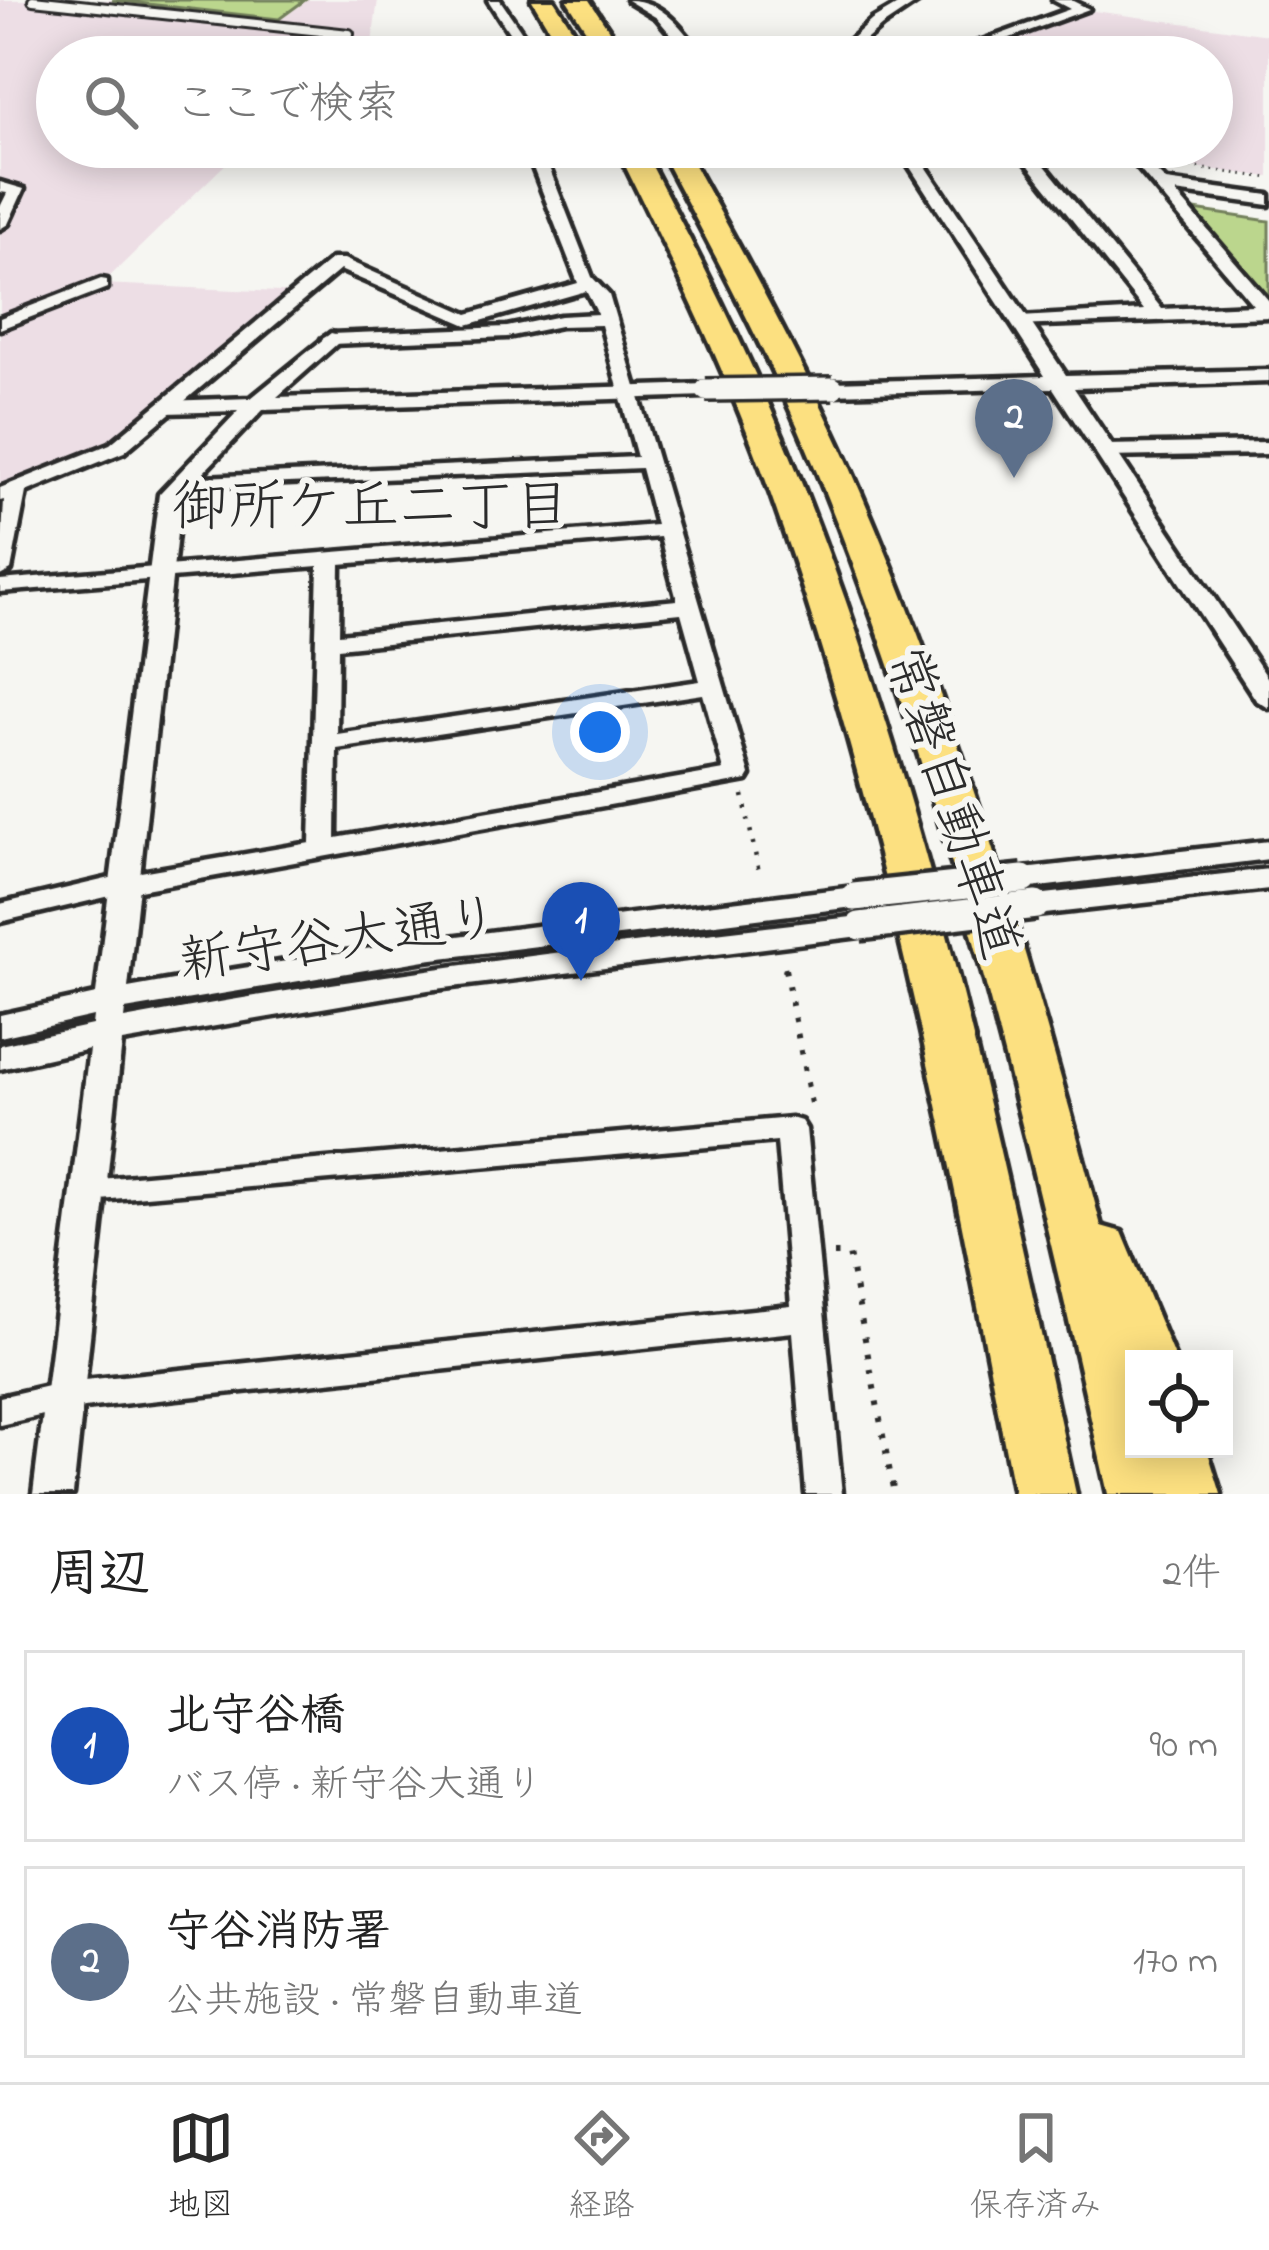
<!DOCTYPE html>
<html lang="ja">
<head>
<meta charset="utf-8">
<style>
  :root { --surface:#fff; --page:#f2f2f2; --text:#222; --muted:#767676; --line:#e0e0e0; --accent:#2b2b2b }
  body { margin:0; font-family:"Indie Flower","Klee One",sans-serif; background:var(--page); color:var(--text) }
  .controls { position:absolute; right:36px; bottom:36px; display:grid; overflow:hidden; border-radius:0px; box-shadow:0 6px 30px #0003 }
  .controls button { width:108px; height:108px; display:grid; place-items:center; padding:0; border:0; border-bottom:3px solid var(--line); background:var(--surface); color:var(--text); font:60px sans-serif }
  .you { position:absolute; left:600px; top:732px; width:42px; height:42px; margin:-30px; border:9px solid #fff; border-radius:50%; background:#1a73e8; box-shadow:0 0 0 18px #1a73e833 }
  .badge { display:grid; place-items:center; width:78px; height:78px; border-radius:50%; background:var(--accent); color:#fff; font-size:39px; font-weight:700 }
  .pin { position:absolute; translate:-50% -99px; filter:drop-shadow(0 3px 6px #0008) }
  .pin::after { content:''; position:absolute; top:63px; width:42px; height:36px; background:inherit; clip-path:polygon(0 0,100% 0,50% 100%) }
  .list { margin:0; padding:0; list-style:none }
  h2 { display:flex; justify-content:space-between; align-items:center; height:156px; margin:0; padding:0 48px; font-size:51px }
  h2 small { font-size:39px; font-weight:400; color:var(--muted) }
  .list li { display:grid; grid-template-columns:78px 1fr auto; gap:36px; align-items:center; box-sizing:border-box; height:192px; margin:0 24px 24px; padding:0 24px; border:3px solid var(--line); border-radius:0px }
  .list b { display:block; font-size:45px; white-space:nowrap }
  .list p { margin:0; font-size:39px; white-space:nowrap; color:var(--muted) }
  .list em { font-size:39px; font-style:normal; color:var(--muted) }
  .icon { flex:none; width:66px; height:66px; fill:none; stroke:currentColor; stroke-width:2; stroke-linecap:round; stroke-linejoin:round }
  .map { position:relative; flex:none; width:1269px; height:1494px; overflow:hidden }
  .search { position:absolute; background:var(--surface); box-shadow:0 6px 30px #0003; left:36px; right:36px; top:36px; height:132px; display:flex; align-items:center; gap:30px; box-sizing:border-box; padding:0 42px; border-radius:66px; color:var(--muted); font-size:45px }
  .sheet { height:588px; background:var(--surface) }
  nav { display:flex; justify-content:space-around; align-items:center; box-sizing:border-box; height:168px; border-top:3px solid var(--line); background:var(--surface); font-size:33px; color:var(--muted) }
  nav a { display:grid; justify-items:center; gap:6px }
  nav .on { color:var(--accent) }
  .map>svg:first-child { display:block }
  .built { fill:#eddee5 }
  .green { fill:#bbd68d; stroke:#73805c; stroke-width:3 }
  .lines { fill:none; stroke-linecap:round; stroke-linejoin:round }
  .service-casing { stroke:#2b2b2b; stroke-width:14 }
  .minor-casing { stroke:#2b2b2b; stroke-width:9 }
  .tertiary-casing { stroke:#2b2b2b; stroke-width:9 }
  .motorway-casing { stroke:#2b2b2b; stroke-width:9 }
  .path-far2 { stroke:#2b2b2b; stroke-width:3; stroke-dasharray:1.5 6; stroke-linecap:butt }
  .path-far1 { stroke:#2b2b2b; stroke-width:4.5; stroke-dasharray:3 9; stroke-linecap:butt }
  .path { stroke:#2b2b2b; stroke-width:6; stroke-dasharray:4.5 12; stroke-linecap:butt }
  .service { stroke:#f6f6f2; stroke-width:8 }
  .minor { fill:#f6f6f2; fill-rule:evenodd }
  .tertiary { fill:#f6f6f2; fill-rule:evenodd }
  .motorway { fill:#fce080; fill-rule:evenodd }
  .tertiary-bridge-far1-casing { stroke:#2b2b2b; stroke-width:28; stroke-linecap:butt }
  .tertiary-bridge-casing { stroke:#2b2b2b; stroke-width:36; stroke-linecap:butt }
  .tertiary-bridge-far1 { stroke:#f6f6f2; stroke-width:21 }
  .tertiary-bridge { stroke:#f6f6f2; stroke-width:27 }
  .labels { text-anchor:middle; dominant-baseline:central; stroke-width:12; stroke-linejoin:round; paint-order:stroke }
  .street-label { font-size:54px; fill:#2b2b2b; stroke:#f6f6f2 }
  .neighbourhood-label { font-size:57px; fill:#2b2b2b; stroke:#f6f6f2 }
</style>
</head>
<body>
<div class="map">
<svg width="1269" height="1494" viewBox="0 0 1269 1494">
  <rect width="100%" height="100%" fill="#f6f6f2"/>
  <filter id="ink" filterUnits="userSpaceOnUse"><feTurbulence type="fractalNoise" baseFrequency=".00833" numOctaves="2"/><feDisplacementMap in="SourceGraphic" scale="24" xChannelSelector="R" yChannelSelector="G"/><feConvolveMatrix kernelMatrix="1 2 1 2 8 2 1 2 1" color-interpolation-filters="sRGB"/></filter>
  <g filter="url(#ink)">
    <g class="built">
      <polygon points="0,0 378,0 370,57 57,57 57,147 243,147 102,284 302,293 125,439 0,496"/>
      <polygon points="1094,11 1269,35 1269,177 1045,147 1212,147 1212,57 963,57"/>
    </g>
    <g class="green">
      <polygon points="112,0 305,0 279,19"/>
      <polygon points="1181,208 1269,221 1269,309"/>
    </g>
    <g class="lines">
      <g class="service-casing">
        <polyline id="service" points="33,0 349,34"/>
      </g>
      <g class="minor-casing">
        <g id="minor">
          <polygon points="488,0 500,0 539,57 525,57"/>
          <path d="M627,0C664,0 683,30 704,57H690L657,18Z"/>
          <polygon points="906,0 921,0 882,26 846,57 831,57 872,20"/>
          <polygon points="1053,0 1071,0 1089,9 958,57 938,57 1070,9"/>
          <path d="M525,147H541L592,277L609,295L750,775L747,780L123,893L0,922V904L123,875L310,843L318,566L0,592V580L656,525L641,468L173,488L170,484L180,478L637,457L601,325L560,326L507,337L331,344L322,339L331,334L507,327L560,316L598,314L586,291L467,325L340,270L124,452L26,492L11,570L0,576L4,500L0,501V488L110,444L332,259H344L468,314L578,283ZM660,537L677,600L339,634L340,564ZM681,613L700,681L337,734L338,648ZM703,694L724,770L336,838L337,749Z"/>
          <path d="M1014,147H1070L1140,155L1166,181L1269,195V205L1175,192L1269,301V317L1014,326L1011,322L1020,317L1144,310ZM1034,152L1135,164L1253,305L1162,309Z"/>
          <polygon points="0,182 24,189 8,224 0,229 0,207 7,193 0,192"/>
          <polygon points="101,279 107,280 107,288 0,329 0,318"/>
          <polygon points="1269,442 1269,454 1106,457 1096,451 1106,445"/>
          <polygon points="791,1118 801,1121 806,1129 842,1494 806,1494 793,1332 65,1410 0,1425 0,1397 65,1382 791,1306 777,1141 89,1201 78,1197 74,1189 78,1181"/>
        </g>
      </g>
      <g class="tertiary-casing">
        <g id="tertiary">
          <polygon points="897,147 913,147 1066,375 1269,370 1269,382 1074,388 1269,680 1269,708 1256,700 1053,388 833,394 823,388 833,382 1045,376"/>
          <path d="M331,333L338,335V343L277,397L706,384L717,390L706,396L263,410L181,496L128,988C368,943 611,917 854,887L869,897L854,907L425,960L125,1010L124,1019C368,973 614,945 860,916L871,919L875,926L871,933L860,936L428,990L122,1042L73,1494H33L89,1049L0,1069V1045L92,1025L93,1016L0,1037V1015L96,994L159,494L238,411L166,413L155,407L166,401L251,398Z"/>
          <polygon points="1269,841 1269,859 1023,889 1008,879 1023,869"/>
          <polygon points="1269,869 1269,889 1036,915 1026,912 1021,905 1026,898 1036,895"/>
        </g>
      </g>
      <g class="motorway-casing">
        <g id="motorway">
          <polygon points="532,0 554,0 590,57 566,57"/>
          <polygon points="567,0 589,0 627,57 603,57"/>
          <path d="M616,147H642C697,252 751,357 795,467C929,797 1000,1148 1076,1494H1014C948,1149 883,801 762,470C721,359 668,253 616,147Z"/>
          <path d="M658,147H684C742,251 799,355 848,463C956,708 1033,967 1101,1226L1122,1232L1175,1359H1134V1449H1207L1221,1494H1108C1030,1146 950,796 814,465C769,355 713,251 658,147Z"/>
        </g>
      </g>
      <polyline class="path-far2" points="1168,164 1269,178"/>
      <g class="path-far1">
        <polyline points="743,795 760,877"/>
        <polyline points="785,967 786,972"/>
      </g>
      <g class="path">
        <polyline points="785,969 813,1114"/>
        <polyline points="834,1254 849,1254 894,1494"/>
      </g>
      <use href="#service" class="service"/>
      <use href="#minor" class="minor"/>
      <use href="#tertiary" class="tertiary"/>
      <use href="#motorway" class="motorway"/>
      <g class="tertiary-bridge-far1-casing">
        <polyline id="tertiary-bridge-far1" points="706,390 833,388"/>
      </g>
      <g class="tertiary-bridge-casing">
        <g id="tertiary-bridge">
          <polyline points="854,897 1023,879"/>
          <polyline points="860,926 1036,905"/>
        </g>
      </g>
      <use href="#tertiary-bridge-far1" class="tertiary-bridge-far1"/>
      <use href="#tertiary-bridge" class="tertiary-bridge"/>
    </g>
  </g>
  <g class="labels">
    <g class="street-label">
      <text transform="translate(950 804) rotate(72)">常磐自動車道</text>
      <text transform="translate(340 943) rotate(-8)">新守谷大通り</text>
    </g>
    <g class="neighbourhood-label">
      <text x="371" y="510">御所ケ丘二丁目</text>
    </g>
  </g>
</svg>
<div class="controls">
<button><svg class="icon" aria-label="locate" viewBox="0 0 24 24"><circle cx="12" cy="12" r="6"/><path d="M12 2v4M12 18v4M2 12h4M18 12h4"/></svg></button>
</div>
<div class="you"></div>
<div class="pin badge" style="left:581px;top:981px;background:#1a4fb4">1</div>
<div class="pin badge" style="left:1014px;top:478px;background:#5c6f8a">2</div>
<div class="search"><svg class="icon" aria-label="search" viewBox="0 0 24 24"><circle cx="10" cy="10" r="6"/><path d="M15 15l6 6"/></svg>ここで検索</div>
</div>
<section class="sheet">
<h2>周辺<small>2件</small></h2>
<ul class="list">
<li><span class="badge" style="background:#1a4fb4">1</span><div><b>北守谷橋</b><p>バス停 · 新守谷大通り</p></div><em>90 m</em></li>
<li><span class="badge" style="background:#5c6f8a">2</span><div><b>守谷消防署</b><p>公共施設 · 常磐自動車道</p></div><em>170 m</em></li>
</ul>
</section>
<nav>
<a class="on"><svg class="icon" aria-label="map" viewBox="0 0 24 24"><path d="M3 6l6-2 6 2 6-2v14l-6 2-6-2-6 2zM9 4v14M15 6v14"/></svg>地図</a>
<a><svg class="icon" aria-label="directions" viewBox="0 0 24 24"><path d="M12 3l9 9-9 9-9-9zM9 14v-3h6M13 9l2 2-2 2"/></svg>経路</a>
<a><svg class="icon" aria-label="saved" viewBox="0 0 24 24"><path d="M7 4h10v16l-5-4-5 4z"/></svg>保存済み</a>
</nav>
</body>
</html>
